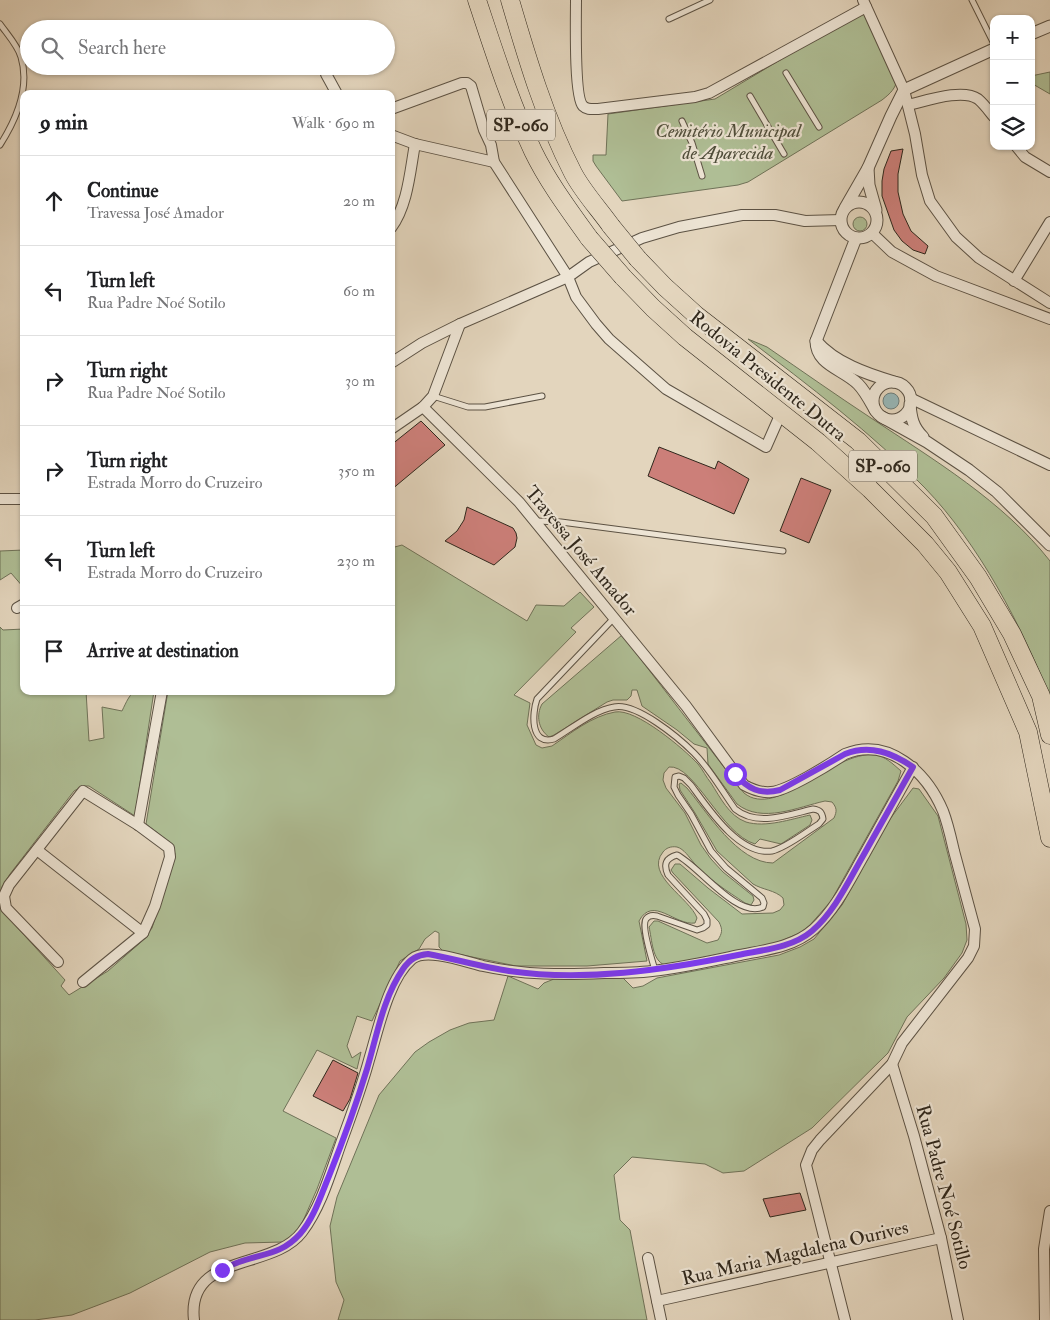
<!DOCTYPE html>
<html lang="en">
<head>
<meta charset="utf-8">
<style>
  :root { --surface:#fff; --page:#f6f6f6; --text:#202124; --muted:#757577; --line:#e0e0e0 }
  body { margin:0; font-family:"IM FELL Double Pica",serif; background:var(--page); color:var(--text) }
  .controls { position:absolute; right:15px; top:15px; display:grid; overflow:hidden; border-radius:10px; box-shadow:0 1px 4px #0004 }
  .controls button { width:45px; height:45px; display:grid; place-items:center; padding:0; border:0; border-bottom:1px solid var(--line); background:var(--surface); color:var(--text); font:25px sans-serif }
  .stop { position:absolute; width:15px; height:15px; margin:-11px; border:4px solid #7c3aed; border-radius:50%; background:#fff }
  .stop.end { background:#7c3aed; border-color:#fff; box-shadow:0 1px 5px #0008 }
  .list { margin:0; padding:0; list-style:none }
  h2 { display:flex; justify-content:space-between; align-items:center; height:65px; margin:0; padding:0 20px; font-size:21px }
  h2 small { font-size:16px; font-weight:400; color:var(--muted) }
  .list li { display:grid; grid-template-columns:32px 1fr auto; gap:15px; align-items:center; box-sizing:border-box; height:90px; padding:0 20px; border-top:1px solid var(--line) }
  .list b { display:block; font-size:19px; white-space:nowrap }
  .list p { margin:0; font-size:16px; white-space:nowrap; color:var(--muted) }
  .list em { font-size:16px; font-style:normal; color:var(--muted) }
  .icon { flex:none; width:28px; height:28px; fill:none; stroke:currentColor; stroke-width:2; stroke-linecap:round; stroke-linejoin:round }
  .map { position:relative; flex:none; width:1050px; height:1320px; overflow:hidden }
  .search { position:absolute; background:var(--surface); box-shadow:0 1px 4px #0004; left:20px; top:20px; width:375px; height:55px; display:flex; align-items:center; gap:12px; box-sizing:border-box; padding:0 18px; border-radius:28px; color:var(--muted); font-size:19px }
  .panel { position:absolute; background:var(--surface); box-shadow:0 1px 4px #0004; left:20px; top:90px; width:375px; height:605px; border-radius:10px }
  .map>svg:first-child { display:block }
  .green { fill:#afbe95; stroke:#6f7258 }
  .water { fill:#97b7b8; stroke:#6d7d7a }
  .building { fill:#cc7f79; stroke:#2f271c }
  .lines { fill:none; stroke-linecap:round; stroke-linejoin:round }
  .service-casing { stroke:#5c5244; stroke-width:7 }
  .minor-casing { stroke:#5c5244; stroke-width:12 }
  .tertiary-casing { stroke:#5c5244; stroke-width:13 }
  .motorway-casing { stroke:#2f271c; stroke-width:19 }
  .service { stroke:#ede4d4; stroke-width:5 }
  .minor { stroke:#ede4d4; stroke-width:10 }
  .tertiary { stroke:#ede4d4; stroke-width:11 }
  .motorway { stroke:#e3d5bd; stroke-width:18 }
  .motorway-bridge-casing { stroke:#2f271c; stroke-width:19; stroke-linecap:butt }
  .motorway-bridge { stroke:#e3d5bd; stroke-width:18 }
  .route { stroke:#7c3aed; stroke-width:6 }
  .labels { text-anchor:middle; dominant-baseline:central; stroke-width:4.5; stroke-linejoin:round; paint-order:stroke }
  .shield { fill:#ede4d4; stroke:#686053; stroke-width:1 }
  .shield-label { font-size:18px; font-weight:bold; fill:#2f271c }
  .park-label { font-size:19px; font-style:italic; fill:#4f4d3a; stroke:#ede4d4 }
  .street-label { font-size:19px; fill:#2f271c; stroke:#ede4d4 }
</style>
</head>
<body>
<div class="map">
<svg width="1050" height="1320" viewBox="0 0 1050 1320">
  <rect width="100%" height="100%" fill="#e3d5bd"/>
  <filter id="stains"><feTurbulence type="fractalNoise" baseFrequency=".004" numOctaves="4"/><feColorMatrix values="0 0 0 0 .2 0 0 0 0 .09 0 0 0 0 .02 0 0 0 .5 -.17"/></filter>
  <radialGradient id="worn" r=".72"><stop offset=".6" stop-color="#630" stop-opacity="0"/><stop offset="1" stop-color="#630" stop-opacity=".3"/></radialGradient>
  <g class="green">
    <path d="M865,9L898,78C895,89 891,93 882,100L748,182L738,185L622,201L596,166L593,161V155H606L608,114L715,99Z"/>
    <polygon points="1050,72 1050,94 1031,83 1031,76"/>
    <circle cx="860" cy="224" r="7"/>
    <path d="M748,339L767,347C802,371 836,395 871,418C934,460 1003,501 1050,561V698C1022,626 979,544 925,488C871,432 809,386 748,339Z"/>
    <path d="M402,545L527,621L536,605L564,606L580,592L594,607L571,628L576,632L514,695L530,703L527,725L536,745L542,748L552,746C571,733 592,716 615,712C636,708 684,749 698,764C703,770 706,777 711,783C720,797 729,816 746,822C766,828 791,819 810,815L812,820L810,825L781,844L760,839L755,844C721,834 694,764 669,767L664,773L663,780L666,788L685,813L701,845L711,859L723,872L753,896L754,900L751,905L745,903C727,891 708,879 694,863C689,857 684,849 677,847C671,846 666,848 663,852C644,875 690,898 697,918L695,923C675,926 653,895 639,921L647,961L587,966H516L443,951L439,947V933L435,931L425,939L419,949L400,961L372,1021L357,1016L347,1046L352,1058L361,1052L357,1069L317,1050L283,1111L336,1138L317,1189L300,1228L293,1236L283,1242L245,1243L210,1252L130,1293L72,1315L35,1320H0V904L5,914L65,980L61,986L69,995L108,971L141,942L152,928L175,854L172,844L146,824L168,691H391V548Z"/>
    <polygon points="24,550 24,588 11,573 0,580 0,551"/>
    <path d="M0,627L3,630L24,629V691H86L89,741L104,738L102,707L122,711C132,690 131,691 154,691L135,816L89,786H83L74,791L10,874L2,887L0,895Z"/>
    <path d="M622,635L744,793C777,820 833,750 875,755C885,756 893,764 901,771L898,781L831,901L810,925L800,933L776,943L665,965C652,961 652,939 649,927L654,921H658L707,943L718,940C722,933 723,930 719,922L673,873L671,870L675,864H680L708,888L742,914L773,913L780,910L784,905L783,898C775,890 763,890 753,884L717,851L695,813L680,790L679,784L681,783L687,788C707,812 738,863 773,863L834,818C837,811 837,808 832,802L825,801C798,807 762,824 737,804L708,764L707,748L694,744L677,730L642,706L637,690H632L631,696L627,700H613L607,702L554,735L549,737C538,729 536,715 542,704Z"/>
    <polygon points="913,788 919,789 938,816 966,924 967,940 962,953 944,978 907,1017 888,1053 812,1128 744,1171 723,1173 705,1164 632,1157 614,1175 620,1220 630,1230 647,1320 338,1320 344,1300 336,1282 330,1226 337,1197 379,1095 415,1052 429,1042 450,1030 469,1023 494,1020 508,976 538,989 544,983 554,979 623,978 633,988 643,986 657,978 779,955 800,947 814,939 842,905 890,819"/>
  </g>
  <circle class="water" cx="891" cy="401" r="8"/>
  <g class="building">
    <polygon points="903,149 898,174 898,192 903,214 911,231 928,246 925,254 913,250 902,241 894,230 882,196 882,181 884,169 891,151"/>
    <polygon points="421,421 445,445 391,490 391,445"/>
    <polygon points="659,447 715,469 718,461 749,479 734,514 648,476"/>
    <polygon points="801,478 831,490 809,543 780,531"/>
    <polygon points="467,507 513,528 516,533 517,538 515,547 494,565 445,541 457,531 464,520"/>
    <polygon points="333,1060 358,1073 350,1099 343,1111 313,1096"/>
    <polygon points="800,1193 806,1210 770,1217 763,1199"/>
  </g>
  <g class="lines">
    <g class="service-casing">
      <g id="service">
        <polyline points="972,0 994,44"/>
        <polyline points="669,19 710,0"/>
        <path d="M0,24C7,34 18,46 21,57C30,87 16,120 0,145"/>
        <polyline points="786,73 819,127"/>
        <polyline points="750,96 784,154"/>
        <polyline points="682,121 692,143 702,176"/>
        <polyline points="433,396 468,407 485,407 542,396"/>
        <polyline points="536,521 561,522 783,551"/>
        <path d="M614,618L537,699C532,713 530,746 554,739C571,729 594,710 614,707C636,702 679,738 694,753C710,769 722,791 735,809C757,827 788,815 813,809C820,810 822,812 823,819L819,824C806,832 786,848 772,851C739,856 708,808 691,785L684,778L679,776L675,777L674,787L678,795L691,814L711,851L726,868L762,898L764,903L763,907C737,919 698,865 677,855C666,858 663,864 668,875L704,914L707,920V925L703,928L697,930L657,916C653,915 649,915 646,919C641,926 652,960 655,970"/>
      </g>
    </g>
    <g class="minor-casing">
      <g id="minor">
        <path d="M576,0C576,17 574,97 583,106C587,110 592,109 598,109L695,97L709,93L866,7"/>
        <polyline points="863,0 904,90 915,134 922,175 930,201 956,237 979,258 1050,303"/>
        <polyline points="326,74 337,94"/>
        <path d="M908,105C926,101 962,88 978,99C984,104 989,111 994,117"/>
        <polyline points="391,109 462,83 467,83 471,86 484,130 491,145 494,162 568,277 576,297 596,324 609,339 666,389 766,447 781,413"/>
        <polyline points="391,135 415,144 494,162"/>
        <polyline points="1016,146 1025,157 1050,172"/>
        <path d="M391,228C408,205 410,171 415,144"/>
        <polyline points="872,233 892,252 936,276 1050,319"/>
        <polyline points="1014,281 1050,222"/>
        <polyline points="391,363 422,343 460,324 568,277 589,262 642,238 679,227 742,215 775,215 805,221 841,220"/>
        <polyline points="910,398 1050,465"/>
        <path d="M423,407L519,502L686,706L744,785C753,790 761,793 771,792C787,791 830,764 845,754C889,736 927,773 943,811C948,824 951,838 954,851C961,877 968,903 975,929L974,946L968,958L902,1043L892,1064L820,1140L812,1150L806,1165L845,1320"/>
        <polyline points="391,429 423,407 433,396 460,324"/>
        <polyline points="0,499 24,499"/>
        <polyline points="17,608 24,604"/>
        <polyline points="138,825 162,691"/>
        <polyline points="37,850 143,933"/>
        <polyline points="58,962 6,908 4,896 9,885 83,791 138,825 169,848 170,857 155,906 143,933 83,982"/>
        <polyline points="892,1064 914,1136 941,1238 958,1320"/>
        <polyline points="648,1258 661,1320"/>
        <polyline points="657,1301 941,1238"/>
        <path d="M194,1320C186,1252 273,1271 302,1232C323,1204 332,1167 344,1135C353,1110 362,1086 369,1060C378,1031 388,979 412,959C426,947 466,962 483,966C524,975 563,975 604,973C620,973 636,973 652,971C681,968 711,961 740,955C765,950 794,947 814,929C836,909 849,881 864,855C880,826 896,797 913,767"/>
        <polyline points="1045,1320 1044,1249 1050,1211"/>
      </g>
    </g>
    <g class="tertiary-casing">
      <g id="tertiary">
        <polyline points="1031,34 1050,26"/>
        <polyline points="868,168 869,185 876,210"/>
        <circle cx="859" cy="220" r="18"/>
        <polyline points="845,208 868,168 891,116 904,90 994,49"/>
        <path d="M856,238L816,341C816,365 843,369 858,384C865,391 870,401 875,410"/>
        <path d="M816,341C835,363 867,374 894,382"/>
        <circle cx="892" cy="401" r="19"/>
        <path d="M910,404C911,418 913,427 923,437"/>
        <polyline points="882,417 927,442 969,470 997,492 1050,545"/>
      </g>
    </g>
    <g class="motorway-casing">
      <g id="motorway">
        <path d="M477,0C494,51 510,102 533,151C548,182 569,210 589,238"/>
        <path d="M510,0C527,58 545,119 573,173C583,192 599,209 611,226"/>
        <polyline points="638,259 665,287 696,315 858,441 934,516 978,577 1012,634 1041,696 1050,735"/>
        <polyline points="623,277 653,308 685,337 818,442 870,489 925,544 948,572 982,626 1028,732 1050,838"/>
      </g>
    </g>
    <use href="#service" class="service"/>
    <use href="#minor" class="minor"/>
    <use href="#tertiary" class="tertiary"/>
    <use href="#motorway" class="motorway"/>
    <g class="motorway-bridge-casing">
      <g id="motorway-bridge">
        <polyline points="611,226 638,259"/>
        <polyline points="589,238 623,277"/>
      </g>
    </g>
    <use href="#motorway-bridge" class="motorway-bridge"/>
  </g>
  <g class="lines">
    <path class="route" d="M222,1270C228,1267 233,1264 239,1262C263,1253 281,1255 300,1234C314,1218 321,1195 329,1176C343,1141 356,1105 367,1069C377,1035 383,998 403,969C410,959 417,955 428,954C455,959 482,967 509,971C584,982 664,970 738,955C762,950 792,948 812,931C835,911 848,882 863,856C879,827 896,797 913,767C892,753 870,744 845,754L780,790C760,795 748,789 735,774"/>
  </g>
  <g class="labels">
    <g class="shield">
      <rect x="487" y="109.5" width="68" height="31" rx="4"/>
      <rect x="849" y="450.5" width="68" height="31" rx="4"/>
    </g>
    <g class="shield-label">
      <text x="521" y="125">SP-060</text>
      <text x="883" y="466">SP-060</text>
    </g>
    <g class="park-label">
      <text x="728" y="131">Cemitério Municipal<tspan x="728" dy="22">de Aparecida</tspan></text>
    </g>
    <g class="street-label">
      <text transform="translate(768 376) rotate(39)">Rodovia Presidente Dutra</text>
      <text transform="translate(581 551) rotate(50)">Travessa José Amador</text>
      <text transform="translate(944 1187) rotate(75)">Rua Padre Noé Sotillo</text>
      <text transform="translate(795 1253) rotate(-13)">Rua Maria Magdalena Ourives</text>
    </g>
  </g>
  <rect width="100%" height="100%" filter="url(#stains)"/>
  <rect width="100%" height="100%" fill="url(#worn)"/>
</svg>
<div class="controls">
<button>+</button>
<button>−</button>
<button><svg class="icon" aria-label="layers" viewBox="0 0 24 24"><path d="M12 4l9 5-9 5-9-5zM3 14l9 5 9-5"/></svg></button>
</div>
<div class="stop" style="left:735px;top:774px"></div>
<div class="stop end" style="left:222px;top:1270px"></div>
<div class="search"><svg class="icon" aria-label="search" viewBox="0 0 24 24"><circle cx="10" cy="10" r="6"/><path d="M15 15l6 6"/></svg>Search here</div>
<section class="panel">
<h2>9 min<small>Walk · 690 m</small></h2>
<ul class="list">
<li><svg class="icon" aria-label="ahead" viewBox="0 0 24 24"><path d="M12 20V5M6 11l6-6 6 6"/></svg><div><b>Continue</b><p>Travessa José Amador</p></div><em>20 m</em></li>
<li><svg class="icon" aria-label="left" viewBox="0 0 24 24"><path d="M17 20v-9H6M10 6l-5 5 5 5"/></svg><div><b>Turn left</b><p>Rua Padre Noé Sotilo</p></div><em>60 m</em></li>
<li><svg class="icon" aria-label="right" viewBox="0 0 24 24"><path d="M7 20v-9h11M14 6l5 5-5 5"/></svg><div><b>Turn right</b><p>Rua Padre Noé Sotilo</p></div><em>30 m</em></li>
<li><svg class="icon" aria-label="right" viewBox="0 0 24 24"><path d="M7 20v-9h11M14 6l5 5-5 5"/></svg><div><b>Turn right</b><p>Estrada Morro do Cruzeiro</p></div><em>350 m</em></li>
<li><svg class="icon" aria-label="left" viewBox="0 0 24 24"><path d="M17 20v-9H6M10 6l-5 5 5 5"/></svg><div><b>Turn left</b><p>Estrada Morro do Cruzeiro</p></div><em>230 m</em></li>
<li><svg class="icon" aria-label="arrive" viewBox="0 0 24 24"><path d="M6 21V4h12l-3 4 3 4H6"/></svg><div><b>Arrive at destination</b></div></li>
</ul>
</section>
</div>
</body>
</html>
